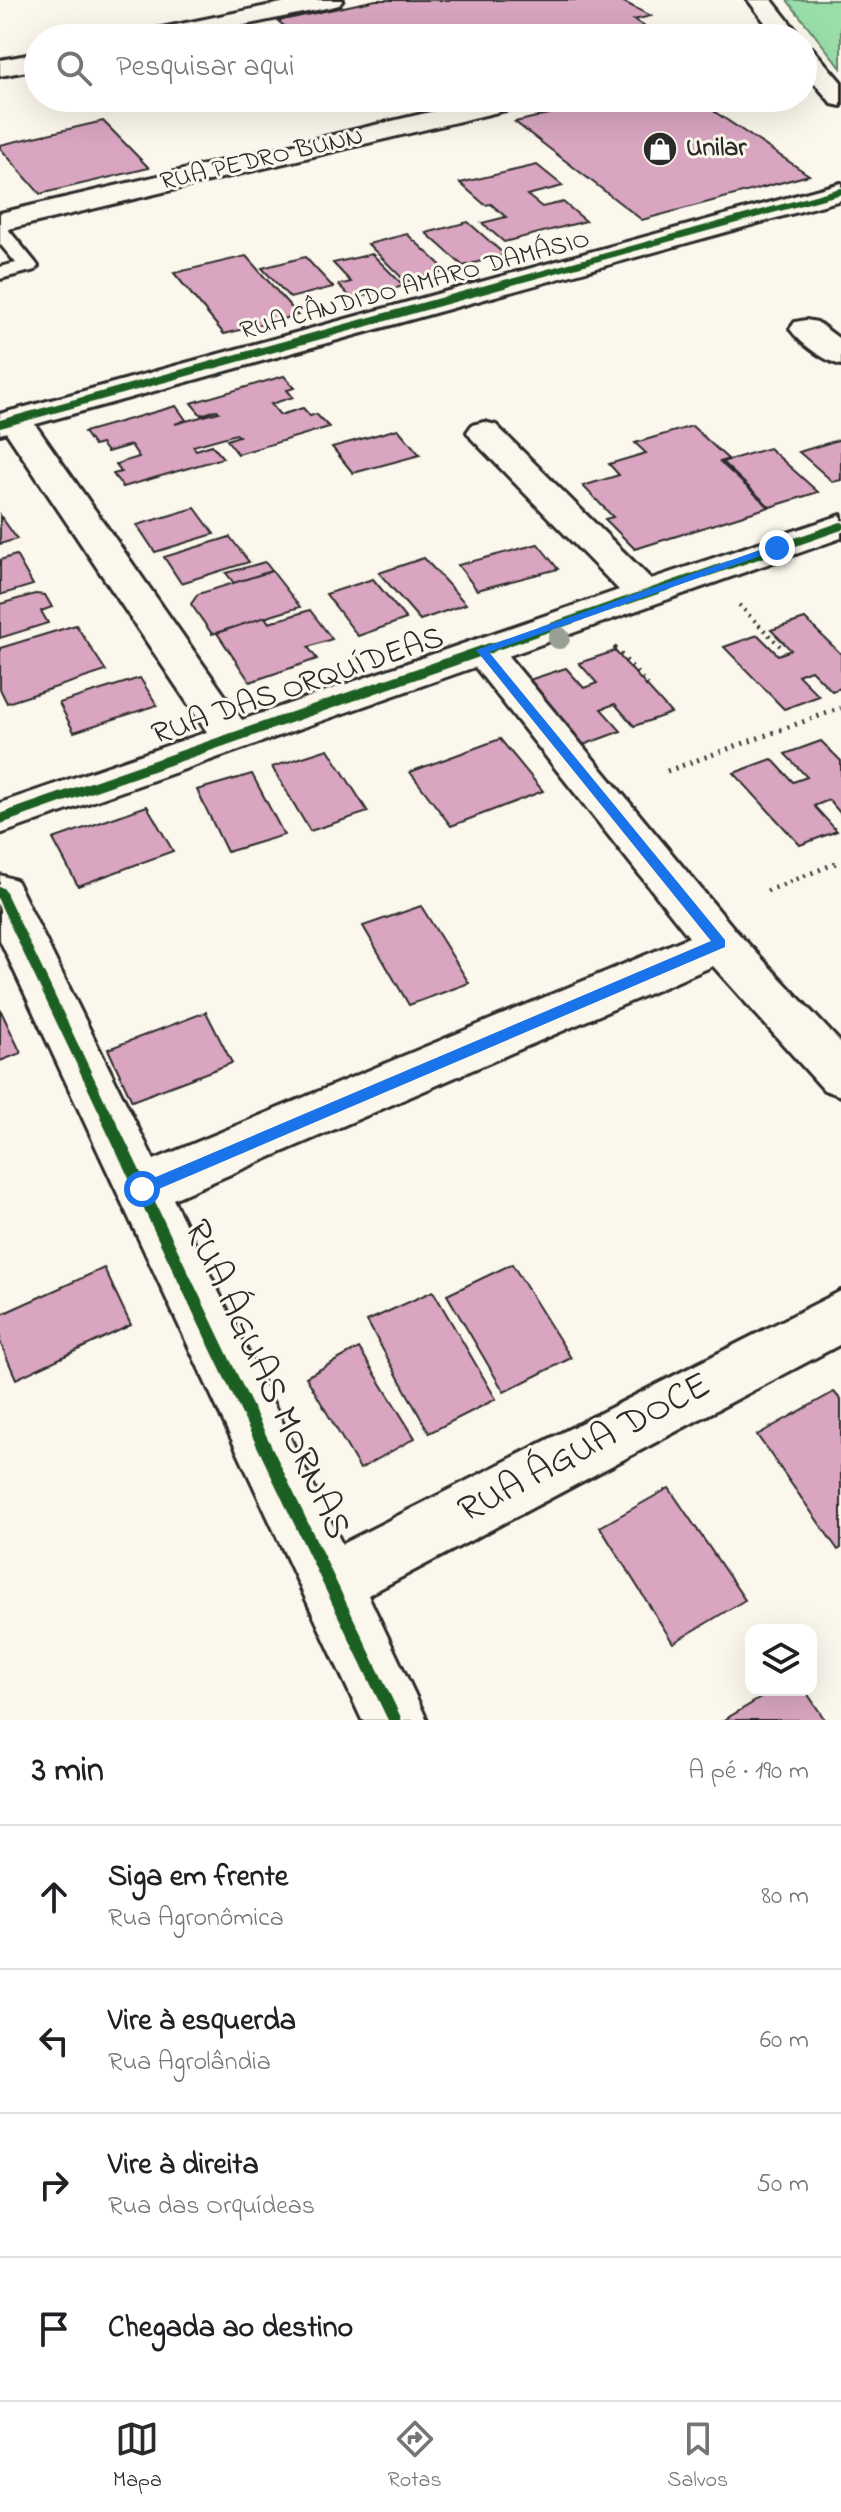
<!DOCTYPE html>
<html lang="pt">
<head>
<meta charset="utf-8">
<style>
  :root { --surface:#fff; --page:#f6f6f6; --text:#202124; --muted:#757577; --line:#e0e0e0; --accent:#2b2b2b }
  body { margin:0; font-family:"Indie Flower",sans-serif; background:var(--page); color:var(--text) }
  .controls { position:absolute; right:24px; bottom:24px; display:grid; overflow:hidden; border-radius:16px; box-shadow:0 8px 32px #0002 }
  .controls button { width:72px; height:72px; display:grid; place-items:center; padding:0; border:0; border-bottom:2px solid var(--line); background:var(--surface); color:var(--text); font:40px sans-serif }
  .stop { position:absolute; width:24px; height:24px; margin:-18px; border:6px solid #1a73e8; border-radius:50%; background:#fff }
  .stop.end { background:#1a73e8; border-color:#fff; box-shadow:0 2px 8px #0008 }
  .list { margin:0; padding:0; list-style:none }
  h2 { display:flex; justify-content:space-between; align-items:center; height:104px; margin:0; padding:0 32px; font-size:34px }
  h2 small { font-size:26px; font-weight:400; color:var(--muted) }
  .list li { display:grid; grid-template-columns:52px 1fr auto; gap:24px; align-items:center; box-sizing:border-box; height:144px; padding:0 32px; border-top:2px solid var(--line) }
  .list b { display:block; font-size:30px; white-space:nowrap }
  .list p { margin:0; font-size:26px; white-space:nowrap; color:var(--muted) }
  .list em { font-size:26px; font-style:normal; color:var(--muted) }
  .icon { flex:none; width:44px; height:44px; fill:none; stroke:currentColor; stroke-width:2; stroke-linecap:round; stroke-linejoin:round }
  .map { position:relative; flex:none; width:841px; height:1720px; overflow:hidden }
  .search { position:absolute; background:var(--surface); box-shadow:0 8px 32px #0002; left:24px; right:24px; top:24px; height:88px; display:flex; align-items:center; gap:20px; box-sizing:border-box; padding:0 28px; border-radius:44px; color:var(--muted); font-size:30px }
  .sheet { height:680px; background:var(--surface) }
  nav { display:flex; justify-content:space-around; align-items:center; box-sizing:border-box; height:112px; border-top:2px solid var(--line); background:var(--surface); font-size:22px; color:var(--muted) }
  nav a { display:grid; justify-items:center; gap:4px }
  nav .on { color:var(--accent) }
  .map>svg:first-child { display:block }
  .green { fill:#99dda9; stroke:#62846a; stroke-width:2 }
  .building { fill:#d9a5c0; stroke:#2b2b2b; stroke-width:2 }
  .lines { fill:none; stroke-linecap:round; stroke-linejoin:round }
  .service-casing { stroke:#2b2b2b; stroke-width:6 }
  .minor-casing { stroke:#2b2b2b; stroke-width:6 }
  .tertiary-casing { stroke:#2b2b2b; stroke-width:6 }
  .primary-casing { stroke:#2b2b2b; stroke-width:6 }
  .path-far1 { stroke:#2b2b2b; stroke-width:4; stroke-dasharray:2 5; stroke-linecap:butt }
  .path { stroke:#2b2b2b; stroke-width:5; stroke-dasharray:2 6; stroke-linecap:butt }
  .service { fill:#fbf7ec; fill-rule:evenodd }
  .minor { fill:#fbf7ec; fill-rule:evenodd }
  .tertiary { fill:#fbf7ec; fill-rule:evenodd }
  .primary { fill:#fbf7ec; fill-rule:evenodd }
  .cycleway-far3-casing { stroke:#fbf7ec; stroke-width:9 }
  .cycleway-far2-casing { stroke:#fbf7ec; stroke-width:12 }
  .cycleway-far1-casing { stroke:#fbf7ec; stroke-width:15 }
  .cycleway-casing { stroke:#fbf7ec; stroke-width:18 }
  .cycleway-far3 { stroke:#1b5e20; stroke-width:6 }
  .cycleway-far2 { stroke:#1b5e20; stroke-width:8 }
  .cycleway-far1 { stroke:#1b5e20; stroke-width:10 }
  .cycleway { stroke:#1b5e20; stroke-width:13 }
  .tree { fill:#97a093 }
  .route { fill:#1a73e8 }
  .labels { text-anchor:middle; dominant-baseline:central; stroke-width:6; stroke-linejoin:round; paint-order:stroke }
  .far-poi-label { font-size:26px; font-weight:bold; fill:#2b2b2b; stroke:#fbf7ec; text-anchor:start }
  .far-street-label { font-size:26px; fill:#2b2b2b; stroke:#fbf7ec }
  .street-label { font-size:32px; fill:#2b2b2b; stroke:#fbf7ec }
  .near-street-label { font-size:38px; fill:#2b2b2b; stroke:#fbf7ec }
</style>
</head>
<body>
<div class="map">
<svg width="841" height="1720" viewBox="0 0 841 1720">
  <rect width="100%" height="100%" fill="#fbf7ec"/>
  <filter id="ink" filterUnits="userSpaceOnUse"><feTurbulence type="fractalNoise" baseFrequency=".0125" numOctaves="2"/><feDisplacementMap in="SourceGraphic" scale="16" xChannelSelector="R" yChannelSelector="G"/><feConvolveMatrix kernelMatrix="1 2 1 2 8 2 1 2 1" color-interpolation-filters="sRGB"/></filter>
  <g filter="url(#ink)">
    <polygon class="green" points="787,0 841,0 841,68"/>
    <g class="building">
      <polygon points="376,0 620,0 651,16 634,20 652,31 624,38 299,38 278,21"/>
      <polygon points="617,98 694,98 809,175 642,220 515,122"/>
      <polygon points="103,121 149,168 40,194 0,148 0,145"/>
      <polygon points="537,165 563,186 527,195 542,207 563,202 586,221 504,242 482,223 506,217 491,204 485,205 460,183"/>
      <polygon points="468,222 505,255 463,266 426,233"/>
      <polygon points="407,234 447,271 406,282 368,244"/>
      <polygon points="372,254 404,286 352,299 339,285 351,282 333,263"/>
      <polygon points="246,256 298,315 224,334 174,273"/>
      <polygon points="305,257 333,287 290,298 262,268"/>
      <polygon points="284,376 295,388 287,390 293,397 271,404 280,415 303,408 310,416 316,414 329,427 238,454 227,440 239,436 236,434 193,446 196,450 212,445 223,458 123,487 113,474 121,472 116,464 139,457 131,445 107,452 101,444 94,446 84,432 176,406 186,420 175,424 219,412 217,410 201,415 191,403"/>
      <polygon points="692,426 728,459 720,462 769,507 635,549 605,519 613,517 583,486 619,475 609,464 646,453 635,443"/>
      <polygon points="398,429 420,455 353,473 332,447"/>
      <polygon points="841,439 841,480 833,482 799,452"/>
      <polygon points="769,448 818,492 770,507 722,462"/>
      <polygon points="195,508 214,534 155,552 137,525"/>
      <polygon points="0,515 17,539 0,544"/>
      <polygon points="230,537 249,562 181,583 164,557"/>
      <polygon points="538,544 558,569 477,590 458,565"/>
      <polygon points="16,555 33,585 0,595 0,560"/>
      <polygon points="424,558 466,604 420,620 379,573"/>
      <polygon points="265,562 272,571 234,583 226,573"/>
      <polygon points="272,571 300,607 212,634 191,604 198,594"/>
      <polygon points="373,579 406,619 358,636 326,594"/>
      <polygon points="35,594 45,595 52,607 41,611 48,623 0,638 0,604"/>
      <polygon points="310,610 332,639 308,647 317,659 250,682 217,633 265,617 269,623"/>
      <polygon points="805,619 841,654 841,688 832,691 811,670 798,675 819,696 784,709 724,647 758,635 778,655 791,650 771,630"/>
      <polygon points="76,625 106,671 7,703 0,689 0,648"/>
      <polygon points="615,651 671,713 634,726 615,704 601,709 621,731 583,745 529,680 566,668 584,688 597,683 579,663"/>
      <polygon points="140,678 157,705 74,732 59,703"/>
      <polygon points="500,739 543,791 451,826 410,772"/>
      <polygon points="821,741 841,761 841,814 829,800 814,806 837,831 800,845 734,773 772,759 793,782 807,777 785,754"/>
      <polygon points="328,749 368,812 310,831 272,767"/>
      <polygon points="252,774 284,835 227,852 197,790"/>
      <polygon points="147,806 173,851 78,886 53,839"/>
      <polygon points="421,906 469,983 409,1005 363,926"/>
      <polygon points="0,1009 21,1053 0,1061"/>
      <polygon points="206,1012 232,1063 132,1101 108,1049"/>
      <polygon points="512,1264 571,1358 504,1392 447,1295"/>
      <polygon points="104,1268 131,1325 16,1379 0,1342 0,1315"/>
      <polygon points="433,1291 496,1399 429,1433 367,1321"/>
      <polygon points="359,1348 415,1438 360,1469 306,1377"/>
      <polygon points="834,1392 841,1400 841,1548 838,1550 757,1435"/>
      <polygon points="669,1488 745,1600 673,1643 600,1527"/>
      <polygon points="774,1690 805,1690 825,1720 724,1720"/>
    </g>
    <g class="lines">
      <g class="service-casing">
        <polygon id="service" points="0,226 7,228 35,262 38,266 35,270 0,279 0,267 16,263 0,244"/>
      </g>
      <g class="minor-casing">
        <g id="minor">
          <polygon points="296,0 343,0 339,5 331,7 182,38 135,38 138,33 147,31"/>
          <polygon points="38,53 38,69 0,76 0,60"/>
          <path d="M806,320L817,322L841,340V365C823,360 801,344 790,329L795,322Z"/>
          <polygon points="15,410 27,413 242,720 619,590 472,439 467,432 472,425 484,422 496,425 651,579 841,515 841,538 508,656 736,931 841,1043 841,1096 824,1090 713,966 173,1199 342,1544 841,1291 841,1344 368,1595 427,1720 362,1720 0,940 0,875 16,880 22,892 154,1160 689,937 475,667 0,834 0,803 207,732 0,423 3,413"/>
        </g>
      </g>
      <g class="tertiary-casing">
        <g id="tertiary">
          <polygon points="490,98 536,98 532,104 523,106 0,231 0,213"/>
          <polygon points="841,183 841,200 0,434 0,414"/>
        </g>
      </g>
      <g class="primary-casing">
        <g id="primary">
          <polygon points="748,0 772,0 802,38 777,38"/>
          <polygon points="803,46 812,48 841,82 841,106 832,104 803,69"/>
        </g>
      </g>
      <g class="path-far1">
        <polyline points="739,605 780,646"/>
        <polyline points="614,647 617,650"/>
      </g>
      <g class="path">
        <polyline points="615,648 648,686"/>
        <polyline points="667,771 841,708"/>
        <polyline points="767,891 841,861"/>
      </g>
      <use href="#service" class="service"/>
      <use href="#minor" class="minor"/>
      <use href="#tertiary" class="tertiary"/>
      <use href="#primary" class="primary"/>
      <g class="cycleway-far3-casing">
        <polyline id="cycleway-far3" points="501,285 841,191"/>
      </g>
      <g class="cycleway-far2-casing">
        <g id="cycleway-far2">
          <polyline points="0,424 508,283"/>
          <polyline points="485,650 841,526"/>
        </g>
      </g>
      <g class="cycleway-far1-casing">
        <g id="cycleway-far1">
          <polyline points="0,819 490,648"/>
          <polyline points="0,892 108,1119"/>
        </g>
      </g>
      <g class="cycleway-casing">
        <polyline id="cycleway" points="107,1117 395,1720"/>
      </g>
      <use href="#cycleway-far3" class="cycleway-far3"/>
      <use href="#cycleway-far2" class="cycleway-far2"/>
      <use href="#cycleway-far1" class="cycleway-far1"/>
      <use href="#cycleway" class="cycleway"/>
    </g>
    <circle class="tree" cx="559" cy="638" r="11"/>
  </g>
  <polygon class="route" points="774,545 783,548 489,652 725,940 725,947 147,1194 137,1194 137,1185 711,941 476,650"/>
  <defs>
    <g id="shop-disc" transform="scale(1.8)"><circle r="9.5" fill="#2b2b2b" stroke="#fbf7ec"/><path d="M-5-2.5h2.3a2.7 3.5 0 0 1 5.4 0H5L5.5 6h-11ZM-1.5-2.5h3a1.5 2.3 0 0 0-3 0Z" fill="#fff"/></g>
  </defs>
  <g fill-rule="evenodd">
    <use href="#shop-disc" x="660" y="149"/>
  </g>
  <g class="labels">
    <g class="far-poi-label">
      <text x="686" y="149">Unilar</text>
    </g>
    <g class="far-street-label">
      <text transform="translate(262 160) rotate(-13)">RUA PEDRO BUNN</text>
      <text transform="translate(415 286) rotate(-15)">RUA CÂNDIDO AMARO DAMÁSIO</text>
    </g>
    <g class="street-label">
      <text transform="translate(298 687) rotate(-19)">RUA DAS ORQUÍDEAS</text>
    </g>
    <g class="near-street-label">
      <text transform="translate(266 1380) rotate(65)">RUA ÁGUAS MORNAS</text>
      <text transform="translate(585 1449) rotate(-28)">RUA ÁGUA DOCE</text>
    </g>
  </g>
</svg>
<div class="controls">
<button><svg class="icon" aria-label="layers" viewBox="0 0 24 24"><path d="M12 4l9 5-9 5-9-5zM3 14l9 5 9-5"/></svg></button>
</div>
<div class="stop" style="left:142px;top:1189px"></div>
<div class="stop end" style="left:777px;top:548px"></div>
<div class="search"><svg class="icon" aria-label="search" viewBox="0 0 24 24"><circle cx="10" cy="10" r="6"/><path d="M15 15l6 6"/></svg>Pesquisar aqui</div>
</div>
<section class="sheet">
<h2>3 min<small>A pé · 190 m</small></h2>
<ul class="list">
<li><svg class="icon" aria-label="ahead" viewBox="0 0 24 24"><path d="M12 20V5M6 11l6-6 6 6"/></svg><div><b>Siga em frente</b><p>Rua Agronômica</p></div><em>80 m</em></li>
<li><svg class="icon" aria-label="left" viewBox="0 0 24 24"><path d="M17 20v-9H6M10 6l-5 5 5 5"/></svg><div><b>Vire à esquerda</b><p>Rua Agrolândia</p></div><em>60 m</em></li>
<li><svg class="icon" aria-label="right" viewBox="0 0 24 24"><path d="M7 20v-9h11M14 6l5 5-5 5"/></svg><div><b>Vire à direita</b><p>Rua das Orquídeas</p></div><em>50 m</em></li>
<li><svg class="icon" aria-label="arrive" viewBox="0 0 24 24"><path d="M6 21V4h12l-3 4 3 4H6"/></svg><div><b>Chegada ao destino</b></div></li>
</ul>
</section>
<nav>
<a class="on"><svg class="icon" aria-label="map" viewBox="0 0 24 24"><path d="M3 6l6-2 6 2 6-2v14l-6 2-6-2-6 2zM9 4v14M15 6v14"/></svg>Mapa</a>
<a><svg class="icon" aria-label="directions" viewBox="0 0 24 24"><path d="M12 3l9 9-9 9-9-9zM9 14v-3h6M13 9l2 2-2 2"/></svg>Rotas</a>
<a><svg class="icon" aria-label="saved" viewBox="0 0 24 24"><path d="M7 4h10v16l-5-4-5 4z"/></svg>Salvos</a>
</nav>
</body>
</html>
